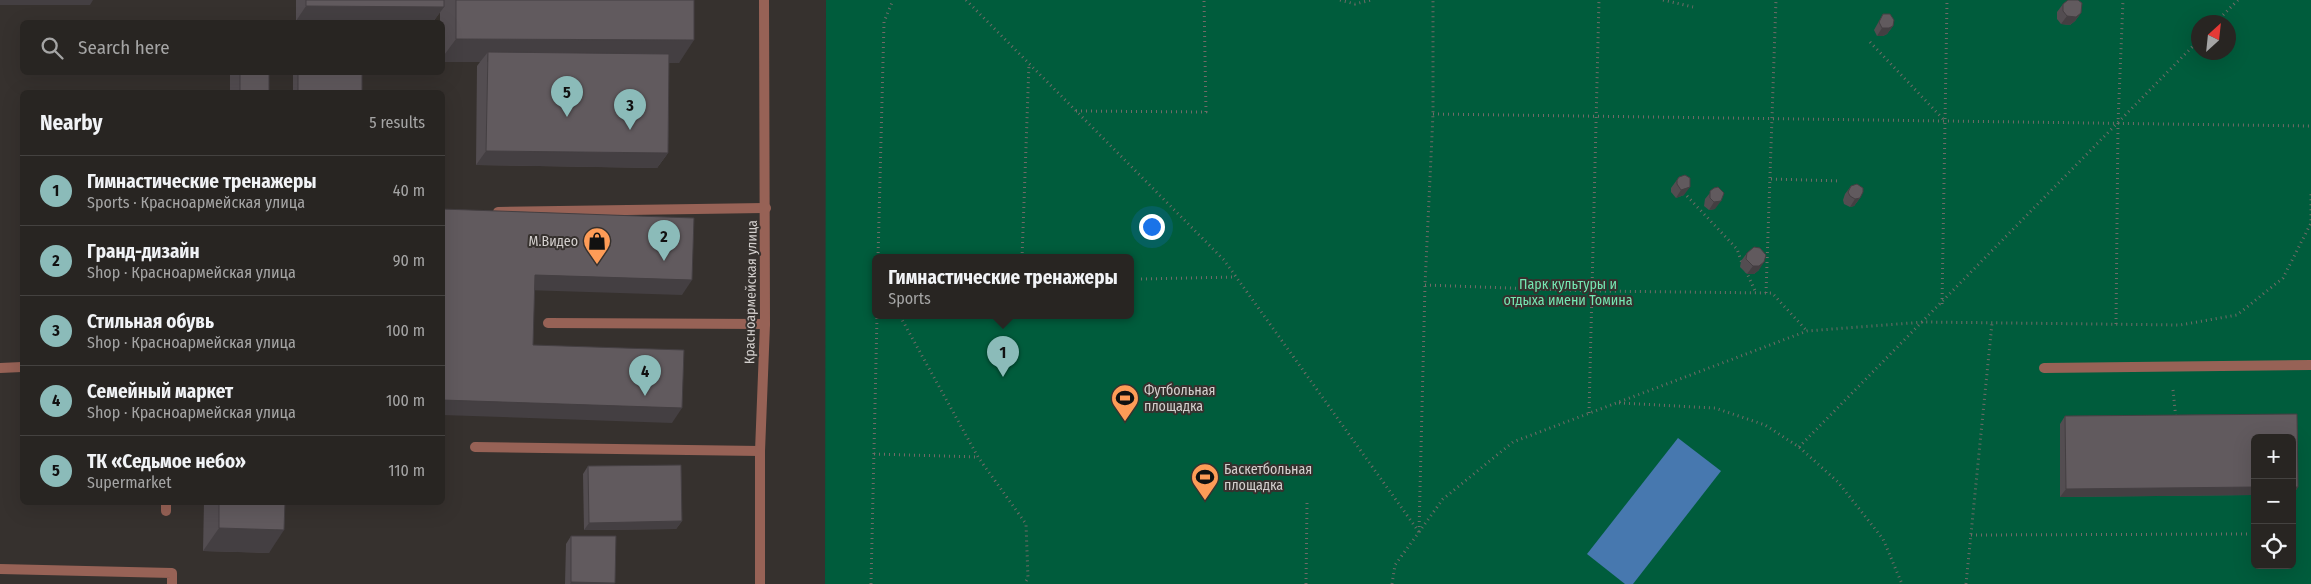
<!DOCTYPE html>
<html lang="en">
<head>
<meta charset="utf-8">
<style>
  :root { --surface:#282522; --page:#34312f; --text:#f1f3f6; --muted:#a5a5a5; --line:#444240; --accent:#8bbbb9 }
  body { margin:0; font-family:"Fira Sans Condensed",sans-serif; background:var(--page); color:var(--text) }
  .controls { position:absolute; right:15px; bottom:15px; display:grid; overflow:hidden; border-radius:8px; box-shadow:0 5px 20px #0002 }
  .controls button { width:45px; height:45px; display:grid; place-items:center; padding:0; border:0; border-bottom:1px solid var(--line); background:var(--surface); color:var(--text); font:25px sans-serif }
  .compass { position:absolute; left:2191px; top:15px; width:45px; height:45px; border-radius:50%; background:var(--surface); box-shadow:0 5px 20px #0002; rotate:27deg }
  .you { position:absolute; left:1151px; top:226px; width:18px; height:18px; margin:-12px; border:4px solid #fff; border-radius:50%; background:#1a73e8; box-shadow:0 0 0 8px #1a73e833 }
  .badge { display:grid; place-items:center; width:32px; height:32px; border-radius:50%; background:var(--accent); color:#111; font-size:16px; font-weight:700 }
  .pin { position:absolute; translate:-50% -41px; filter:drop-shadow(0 1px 2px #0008) }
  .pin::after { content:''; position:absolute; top:26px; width:18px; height:15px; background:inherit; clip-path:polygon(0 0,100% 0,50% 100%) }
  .popup { position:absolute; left:872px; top:254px; width:262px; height:65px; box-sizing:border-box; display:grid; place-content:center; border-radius:8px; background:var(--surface); filter:drop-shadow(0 1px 4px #0005); font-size:16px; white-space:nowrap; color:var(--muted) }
  .popup b { font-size:19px; color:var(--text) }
  .popup::after { content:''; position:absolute; left:50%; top:100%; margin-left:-10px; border:10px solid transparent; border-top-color:var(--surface) }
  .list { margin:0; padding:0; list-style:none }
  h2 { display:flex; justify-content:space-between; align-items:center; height:65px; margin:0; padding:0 20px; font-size:21px }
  h2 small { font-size:16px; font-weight:400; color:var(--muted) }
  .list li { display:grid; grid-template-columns:32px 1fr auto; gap:15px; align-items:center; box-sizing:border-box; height:70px; padding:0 20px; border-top:1px solid var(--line) }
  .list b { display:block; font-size:19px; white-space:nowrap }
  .list p { margin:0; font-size:16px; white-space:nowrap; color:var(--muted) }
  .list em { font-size:16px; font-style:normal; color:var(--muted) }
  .icon { flex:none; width:28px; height:28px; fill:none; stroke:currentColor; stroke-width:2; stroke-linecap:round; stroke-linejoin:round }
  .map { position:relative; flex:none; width:2311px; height:584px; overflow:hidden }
  .search { position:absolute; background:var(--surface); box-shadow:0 5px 20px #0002; left:20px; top:20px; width:425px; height:55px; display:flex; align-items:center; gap:12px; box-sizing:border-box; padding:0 18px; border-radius:8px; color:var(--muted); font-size:19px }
  .panel { position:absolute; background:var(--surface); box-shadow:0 5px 20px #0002; left:20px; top:90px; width:425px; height:415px; border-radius:8px }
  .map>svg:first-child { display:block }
  .green { fill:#005c3c; fill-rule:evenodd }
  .water { fill:#4778af }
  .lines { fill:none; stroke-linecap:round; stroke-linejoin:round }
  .path { stroke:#706b68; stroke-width:3; stroke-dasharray:1 4; stroke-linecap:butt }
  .service { stroke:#976256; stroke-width:10 }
  .tertiary { stroke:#976256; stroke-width:10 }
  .wall { fill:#534d51 }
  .shaded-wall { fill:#443f42 }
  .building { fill:#615a5e; stroke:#443f42 }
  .labels { text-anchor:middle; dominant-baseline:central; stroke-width:4; stroke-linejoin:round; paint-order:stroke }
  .poi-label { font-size:14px; fill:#d4d0ce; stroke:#36312e; text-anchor:start }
  .park-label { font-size:14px; fill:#75e7b2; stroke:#36312e }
  .street-label { font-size:14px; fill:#d4d0ce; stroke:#36312e }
</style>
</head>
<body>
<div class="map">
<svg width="2311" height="584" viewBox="0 0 2311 584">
  <rect width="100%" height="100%" fill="#36312e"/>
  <path class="green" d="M826,0H2311V584H825ZM2198,22H2228V52H2198ZM876,258H1130V316H876ZM2255,438H2292V565H2255Z"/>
  <polygon class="water" points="1678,438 1721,471 1633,584 1625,584 1587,554"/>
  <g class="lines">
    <g class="path">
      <polyline points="966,0 1224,260 1419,532"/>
      <polyline points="1340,0 1355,4 1371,0"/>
      <polyline points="1663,0 1693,7"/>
      <polyline points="2216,22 2238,0"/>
      <polyline points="1870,42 1944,120"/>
      <polyline points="1076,111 1206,112 1204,0"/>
      <polyline points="1433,114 2311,126"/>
      <polyline points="1771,179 1841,181"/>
      <polyline points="1687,196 1737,249 1742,263"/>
      <polyline points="878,258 884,22 893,0"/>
      <polyline points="1022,258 1029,64"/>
      <polyline points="1746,271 1756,293"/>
      <polyline points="1141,279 1235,277"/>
      <polyline points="1425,285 1592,291 1772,293 1807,331"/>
      <polyline points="1766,293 1776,0"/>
      <polyline points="1942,304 1947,0"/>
      <polyline points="900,316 978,457 1026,524 1028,578 1024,584"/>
      <polyline points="2116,324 2118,123 2123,0"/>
      <polyline points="2173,390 2176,419"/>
      <polyline points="1619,403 1715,408 1765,425 1799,447 1838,482 1883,539 1902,584"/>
      <polyline points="1589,413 1599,0"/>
      <polyline points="1799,447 2198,41"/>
      <polyline points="874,454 978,457"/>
      <polyline points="1419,532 1425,285 1433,114 1433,0"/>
      <polyline points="1971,535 2253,534"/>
      <polyline points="871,584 877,316"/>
      <polyline points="1306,584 1307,502"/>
      <polyline points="1392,584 1395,565 1443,499 1513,442 1807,331 1924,322 2180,325 2237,315 2283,278 2311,223 2311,192"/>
      <polyline points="1966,584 1992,323"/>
    </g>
    <g class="service">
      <polyline points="498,212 766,208"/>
      <polyline points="548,323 765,324"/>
      <polyline points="0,368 22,367"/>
      <polyline points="2044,368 2311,365"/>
      <polyline points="475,447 760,451"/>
      <polyline points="166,502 166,511"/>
      <polyline points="0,569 172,573 172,584"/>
    </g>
    <polyline class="tertiary" points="760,584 760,451 765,324 764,0"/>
  </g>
  <g class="wall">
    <polygon points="296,0 694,0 679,63 669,63 668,153 657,168 476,165 477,66 480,62 442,62 442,22 440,22 440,12 433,22 296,21"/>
    <polygon points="2063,4 2081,13 2075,21 2070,25 2061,24 2057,19 2057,12"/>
    <polygon points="1883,14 1893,26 1887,34 1883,36 1877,36 1874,30"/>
    <rect x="230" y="72" width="39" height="20"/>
    <polygon points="293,72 362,72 362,91 361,92 293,92"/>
    <polygon points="1679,177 1684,195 1676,198 1671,192 1671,188"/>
    <polygon points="1851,186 1860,198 1854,206 1850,207 1844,204 1843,200 1845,194"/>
    <polygon points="1714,188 1715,209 1709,210 1704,206 1705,199"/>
    <polygon points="1747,253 1759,270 1754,274 1747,274 1740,267 1741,261"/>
    <polygon points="2297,414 2298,487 2293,495 2292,438 2255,438 2255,495 2060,497 2060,424 2065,416"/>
    <polygon points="588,466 682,521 676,529 584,530 583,474"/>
    <polygon points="204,502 285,502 269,553 203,551"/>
    <polygon points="571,536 614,584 565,584 566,544"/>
  </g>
  <g class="shaded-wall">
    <polygon points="0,0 93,0 90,5 0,5"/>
    <polygon points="306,6 444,7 433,22 296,21"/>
    <polygon points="2081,13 2075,21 2070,25 2061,24 2067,16"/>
    <polygon points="1893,26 1887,34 1883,36 1877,36 1882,28"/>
    <polygon points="456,39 694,40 679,63 487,62 488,52 480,62 442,62 442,58"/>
    <polygon points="298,91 362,91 361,92 297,92"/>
    <polygon points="486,151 668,153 657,168 476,165"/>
    <polygon points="1690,187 1684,195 1676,198 1681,190"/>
    <polygon points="1860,198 1854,206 1850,207 1855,199"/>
    <polygon points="1721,201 1715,209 1709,210 1714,202"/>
    <polygon points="1764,262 1759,270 1754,274 1747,274 1753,266"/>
    <polygon points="535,275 692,280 682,295 525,290"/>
    <polygon points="442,400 682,408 672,423 442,415"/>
    <polygon points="2255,487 2255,495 2060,497 2066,489"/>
    <polygon points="2292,487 2298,487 2293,495 2292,495"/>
    <polygon points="682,521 676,529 584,530 589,523"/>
    <polygon points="219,528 284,530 269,553 203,551"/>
    <polygon points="571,582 615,583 614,584 570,584"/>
  </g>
  <g class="building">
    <polygon points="306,0 444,0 444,7 306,6"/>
    <polygon points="456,0 694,0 694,40 456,39"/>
    <polygon points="2068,0 2078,0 2082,3 2081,13 2076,17 2067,16 2063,11 2063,4"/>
    <polygon points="1883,14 1890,14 1894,20 1893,26 1889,28 1882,28 1879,22"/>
    <polygon points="488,52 669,54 668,153 486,151"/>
    <rect x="240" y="72" width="29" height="20"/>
    <rect x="298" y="72" width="64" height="19"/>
    <polygon points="1685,175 1690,178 1690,187 1681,190 1677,184 1677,180 1679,177"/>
    <polygon points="1857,184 1863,188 1863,192 1860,198 1855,199 1850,196 1848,192 1851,186"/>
    <polygon points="1718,187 1724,193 1721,201 1714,202 1710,198 1710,191 1714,188"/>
    <polygon points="442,209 694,218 692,280 535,275 533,345 684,350 682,408 442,400"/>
    <polygon points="1754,247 1760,248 1766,255 1764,262 1759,266 1753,266 1746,259 1747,253"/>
    <polygon points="2297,414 2298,487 2292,487 2292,438 2255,438 2255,487 2066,489 2065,416"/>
    <polygon points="681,465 682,521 589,523 588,466"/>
    <polygon points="219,502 285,502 284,530 219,528"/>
    <polygon points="571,536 616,536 615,583 571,582"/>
  </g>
  <defs>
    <g id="shop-pin" transform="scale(1.4375)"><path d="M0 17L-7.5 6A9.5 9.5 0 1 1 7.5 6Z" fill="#fe9c57" stroke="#36312e"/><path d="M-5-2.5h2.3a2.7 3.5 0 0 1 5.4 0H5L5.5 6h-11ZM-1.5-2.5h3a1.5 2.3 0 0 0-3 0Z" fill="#111"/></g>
    <g id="stadium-pin" transform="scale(1.4375)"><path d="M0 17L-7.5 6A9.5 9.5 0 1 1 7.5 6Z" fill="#fe9c57" stroke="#36312e"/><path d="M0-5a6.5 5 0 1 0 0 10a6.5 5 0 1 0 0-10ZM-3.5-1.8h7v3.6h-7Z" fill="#111"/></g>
  </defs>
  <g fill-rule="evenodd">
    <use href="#shop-pin" x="597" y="241"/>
    <use href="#stadium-pin" x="1125" y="398"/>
    <use href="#stadium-pin" x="1205" y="477"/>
  </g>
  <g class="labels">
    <g class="poi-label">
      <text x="578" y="241" text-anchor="end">М.Видео</text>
      <text x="1144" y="390">Футбольная<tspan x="1144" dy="16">площадка</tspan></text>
      <text x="1224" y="469">Баскетбольная<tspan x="1224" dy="16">площадка</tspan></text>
    </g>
    <g class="park-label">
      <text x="1568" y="284">Парк культуры и<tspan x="1568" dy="16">отдыха имени Томина</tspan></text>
    </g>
    <g class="street-label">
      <text transform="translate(751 292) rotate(-89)">Красноармейская улица</text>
    </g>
  </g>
</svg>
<div class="controls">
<button>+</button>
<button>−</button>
<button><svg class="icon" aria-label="locate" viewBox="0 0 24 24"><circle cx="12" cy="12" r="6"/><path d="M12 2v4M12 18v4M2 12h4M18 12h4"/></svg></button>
</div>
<svg class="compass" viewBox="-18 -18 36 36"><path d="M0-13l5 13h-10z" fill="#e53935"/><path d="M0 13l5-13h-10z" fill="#a5a5a5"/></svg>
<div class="you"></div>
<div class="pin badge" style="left:1003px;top:377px">1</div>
<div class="popup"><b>Гимнастические тренажеры</b>Sports</div>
<div class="pin badge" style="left:664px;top:261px">2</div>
<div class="pin badge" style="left:630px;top:130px">3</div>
<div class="pin badge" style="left:645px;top:396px">4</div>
<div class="pin badge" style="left:567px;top:117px">5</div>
<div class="search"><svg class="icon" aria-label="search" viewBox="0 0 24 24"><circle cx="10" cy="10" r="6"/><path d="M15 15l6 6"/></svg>Search here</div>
<section class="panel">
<h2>Nearby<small>5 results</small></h2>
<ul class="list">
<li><span class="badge">1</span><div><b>Гимнастические тренажеры</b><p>Sports · Красноармейская улица</p></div><em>40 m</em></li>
<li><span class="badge">2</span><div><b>Гранд-дизайн</b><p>Shop · Красноармейская улица</p></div><em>90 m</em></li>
<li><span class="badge">3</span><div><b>Стильная обувь</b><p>Shop · Красноармейская улица</p></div><em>100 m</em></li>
<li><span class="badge">4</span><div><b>Семейный маркет</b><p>Shop · Красноармейская улица</p></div><em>100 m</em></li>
<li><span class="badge">5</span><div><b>ТК «Седьмое небо»</b><p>Supermarket</p></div><em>110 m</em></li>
</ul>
</section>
</div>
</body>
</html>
